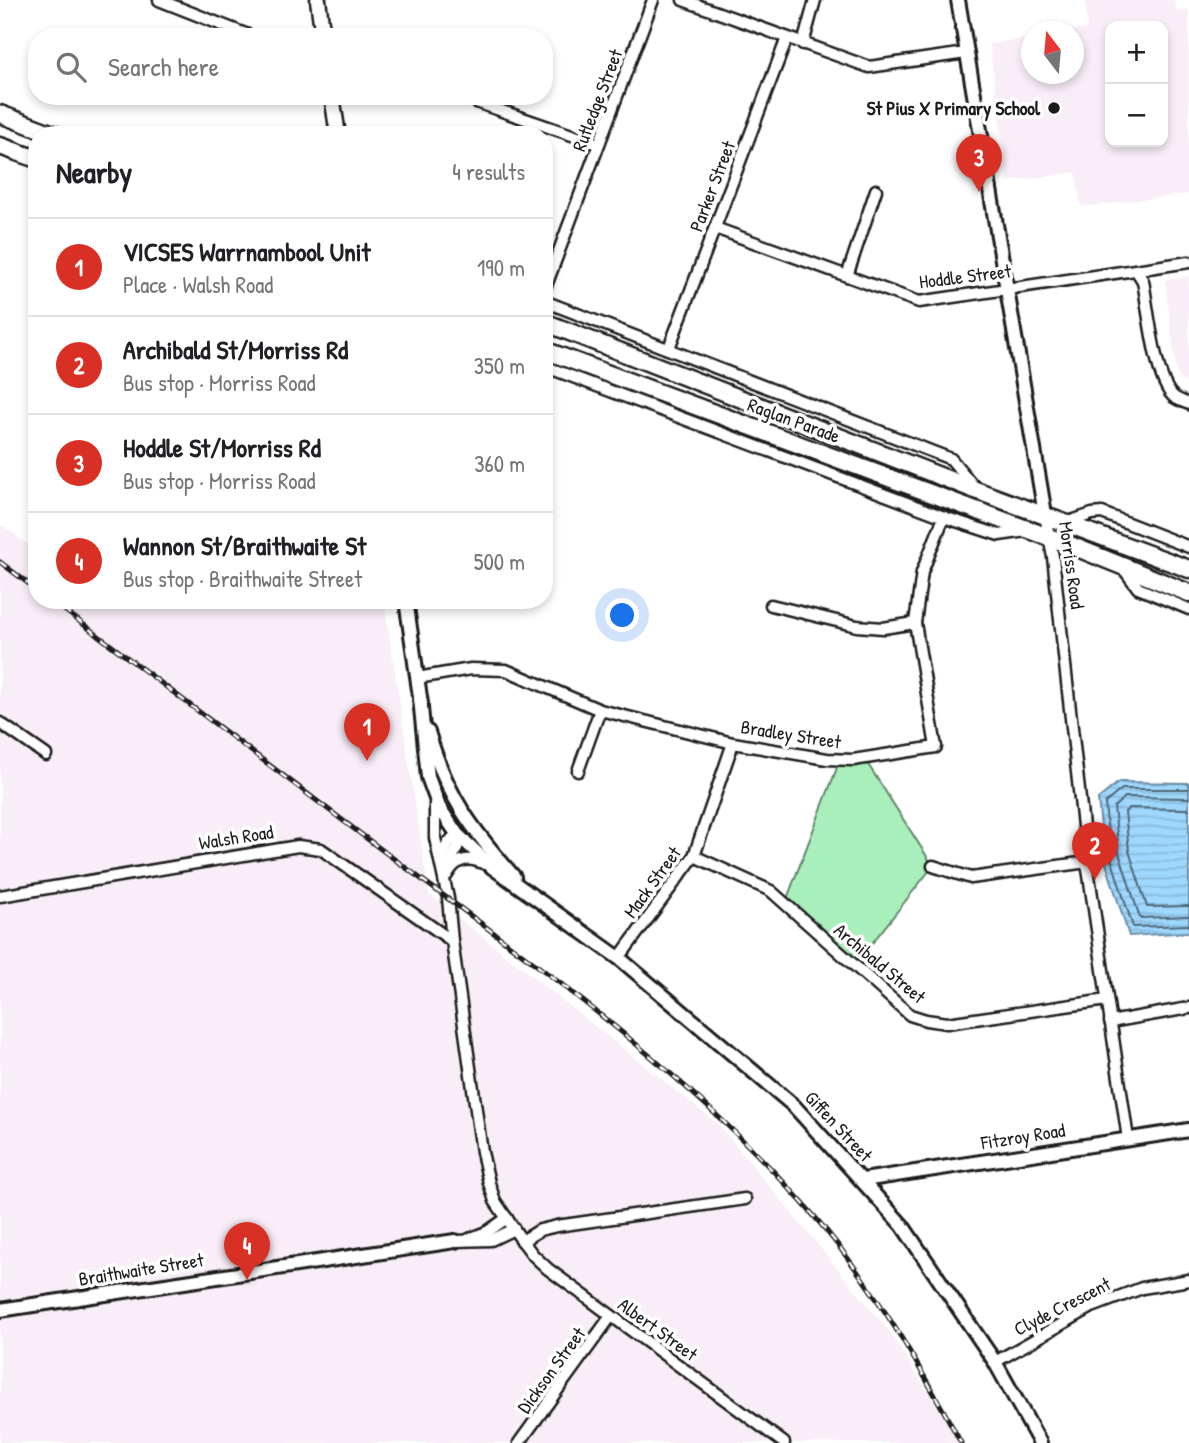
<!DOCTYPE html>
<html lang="en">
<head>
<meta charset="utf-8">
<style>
  :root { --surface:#fff; --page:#f6f6f6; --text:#202124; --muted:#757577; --line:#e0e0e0; --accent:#d93025 }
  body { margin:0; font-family:"Patrick Hand",sans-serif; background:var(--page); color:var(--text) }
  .controls { position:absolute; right:21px; top:21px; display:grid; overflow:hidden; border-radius:14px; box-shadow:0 4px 10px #0003 }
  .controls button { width:63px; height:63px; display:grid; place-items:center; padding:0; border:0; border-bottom:2px solid var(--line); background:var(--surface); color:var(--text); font:35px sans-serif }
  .compass { position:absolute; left:1021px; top:21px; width:63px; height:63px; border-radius:50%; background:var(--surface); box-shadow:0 4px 10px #0003; rotate:344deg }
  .you { position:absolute; left:623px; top:616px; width:24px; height:24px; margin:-18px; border:5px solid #fff; border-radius:50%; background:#1a73e8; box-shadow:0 0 0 10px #1a73e833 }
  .badge { display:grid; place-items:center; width:46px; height:46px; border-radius:50%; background:var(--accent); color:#fff; font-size:23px; font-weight:700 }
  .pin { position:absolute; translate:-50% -58px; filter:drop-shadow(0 2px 4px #0008) }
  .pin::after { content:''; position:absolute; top:37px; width:24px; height:21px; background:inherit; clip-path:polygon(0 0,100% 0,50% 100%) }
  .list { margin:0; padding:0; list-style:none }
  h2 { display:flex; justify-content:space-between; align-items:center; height:91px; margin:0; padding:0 28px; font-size:30px }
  h2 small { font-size:23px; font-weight:400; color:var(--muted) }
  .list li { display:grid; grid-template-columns:46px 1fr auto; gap:21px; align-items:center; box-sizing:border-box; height:98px; padding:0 28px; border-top:2px solid var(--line) }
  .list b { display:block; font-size:26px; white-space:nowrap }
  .list p { margin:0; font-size:23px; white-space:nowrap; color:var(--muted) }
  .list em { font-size:23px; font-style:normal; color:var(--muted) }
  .icon { flex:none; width:38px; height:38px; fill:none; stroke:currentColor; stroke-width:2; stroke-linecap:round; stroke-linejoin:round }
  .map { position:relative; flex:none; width:1189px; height:1443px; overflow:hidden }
  .search { position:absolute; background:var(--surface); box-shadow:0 4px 10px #0003; left:28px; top:28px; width:525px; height:77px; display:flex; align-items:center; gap:18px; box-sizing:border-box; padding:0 24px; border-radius:28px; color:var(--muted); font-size:26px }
  .panel { position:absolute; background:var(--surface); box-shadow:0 4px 10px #0003; left:28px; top:126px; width:525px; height:483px; border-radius:28px }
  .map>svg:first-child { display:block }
  .built { fill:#f9edf8; fill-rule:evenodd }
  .green { fill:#a9efbb; stroke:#62866c; stroke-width:2 }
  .water { fill:url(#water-rules); stroke:#6a8da4; stroke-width:2 }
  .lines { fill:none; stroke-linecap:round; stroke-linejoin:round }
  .shore { stroke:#506777; stroke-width:2 }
  .minor-casing { stroke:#1c1c1c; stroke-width:15 }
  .tertiary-casing { stroke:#1c1c1c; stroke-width:18 }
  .secondary-casing { stroke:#1c1c1c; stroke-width:19 }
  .trunk-casing { stroke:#1c1c1c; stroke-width:21 }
  .minor { stroke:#fff; stroke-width:10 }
  .tertiary { stroke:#fff; stroke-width:12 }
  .secondary { stroke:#fff; stroke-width:14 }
  .trunk { stroke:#fff; stroke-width:16 }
  .rail-casing { stroke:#1c1c1c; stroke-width:5 }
  .rail { stroke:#fff; stroke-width:2.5; stroke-dasharray:8; stroke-linecap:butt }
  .poi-dot { fill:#1c1c1c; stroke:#fff; stroke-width:2.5 }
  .labels { text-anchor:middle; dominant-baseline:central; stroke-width:7; stroke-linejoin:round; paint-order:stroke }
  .street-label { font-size:19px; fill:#1c1c1c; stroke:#fff }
  .poi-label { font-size:19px; font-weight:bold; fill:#1c1c1c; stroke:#fff; text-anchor:end }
</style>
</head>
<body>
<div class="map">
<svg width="1189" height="1443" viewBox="0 0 1189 1443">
  <defs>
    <pattern id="water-rules" width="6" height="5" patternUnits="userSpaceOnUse" patternTransform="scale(1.75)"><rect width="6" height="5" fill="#9ed8ff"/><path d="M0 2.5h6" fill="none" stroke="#88b9da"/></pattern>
  </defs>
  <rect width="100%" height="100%" fill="#fff"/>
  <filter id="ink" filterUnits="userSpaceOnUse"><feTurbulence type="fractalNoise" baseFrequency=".0143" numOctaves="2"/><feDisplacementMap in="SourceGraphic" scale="14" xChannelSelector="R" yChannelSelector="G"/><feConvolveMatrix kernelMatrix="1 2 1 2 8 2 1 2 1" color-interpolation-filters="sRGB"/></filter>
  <g filter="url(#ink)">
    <g class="built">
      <path d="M1085,0H1174L1177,12L1189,10V194L1081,207L1076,172L1008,182L989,44L1031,38L1032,74H1074V32L1070,31L1087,29ZM1110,26H1163V142H1110Z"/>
      <polygon points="1189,276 1189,384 1182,381 1176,372 1165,280"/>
      <polygon points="0,524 37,551 37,600 384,600 429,894 720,1126 888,1330 961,1443 0,1443"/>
    </g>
    <polygon class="green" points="864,758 933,866 854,966 785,904 840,760"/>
    <polygon class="water" points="1119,782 1189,783 1189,932 1129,936 1104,857 1098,799"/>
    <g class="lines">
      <g class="shore">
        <polyline points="1189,789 1122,789 1105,803 1110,855 1133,927 1189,925"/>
        <polyline points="1189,798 1125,797 1114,807 1119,853 1140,918 1189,916"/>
        <polyline points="1189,809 1129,808 1125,812 1129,851 1147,907 1189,906"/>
      </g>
      <g class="minor-casing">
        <g id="minor">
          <polyline points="159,0 253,37"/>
          <polyline points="683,0 869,67 966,53"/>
          <polyline points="803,44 815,0"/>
          <polyline points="476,102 598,144"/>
          <polyline points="715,228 919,302 1189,262"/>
          <path d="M1136,270L1143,281C1148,307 1155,382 1174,397C1178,400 1184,402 1189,404"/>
          <polyline points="847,276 876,190"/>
          <polyline points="544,291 653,0"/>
          <polyline points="544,301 951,459 976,489"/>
          <polyline points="669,348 787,38"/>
          <polyline points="544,366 944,517 999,535 1027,531"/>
          <polyline points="1045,515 1053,557 1087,862 1128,1139"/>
          <polyline points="1065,523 1092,514 1102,513 1189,547"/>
          <polyline points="1123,568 1138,588 1189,609"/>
          <polyline points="771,605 857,626 883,628 915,623"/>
          <polyline points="417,678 471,669 506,670 600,710 733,743 827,759 853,760 936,747 915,623 922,572 944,517"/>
          <polyline points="0,723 46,755"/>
          <polyline points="578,771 600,710"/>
          <polyline points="435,803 435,838 448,898 452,941 482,1152 489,1183 495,1201 518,1235 533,1255 548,1269 784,1443"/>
          <polyline points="694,856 771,891 910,1015 926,1020 947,1023 1107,1000"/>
          <polyline points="441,861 448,843 457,834"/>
          <polyline points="933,866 971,878 1087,862"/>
          <polyline points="448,867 461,839"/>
          <path d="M447,875C456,858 468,856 485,864"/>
          <polyline points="0,896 298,846 321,849 452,941"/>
          <polyline points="619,958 694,856 733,743"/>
          <polyline points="1110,1022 1189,1008"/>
          <polyline points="469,1239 487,1232 507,1218"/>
          <polyline points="455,1241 491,1240 514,1229"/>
          <polyline points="522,1241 540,1230 557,1226 745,1199"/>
          <polyline points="995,1362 1092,1307 1142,1288 1189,1280"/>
          <polyline points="519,1443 611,1316"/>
        </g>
      </g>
      <g class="tertiary-casing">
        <g id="tertiary">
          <polyline points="958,0 1045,514"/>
          <polyline points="406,600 421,704"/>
          <polyline points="420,698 428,777 439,807 457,834 492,867 619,958 794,1106 902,1225 995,1362 1040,1443"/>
          <path d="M428,732C447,796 470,827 514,877"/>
          <polyline points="863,1180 1189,1130"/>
          <polyline points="0,1310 455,1241"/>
        </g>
      </g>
      <g class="secondary-casing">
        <g id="secondary">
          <polyline points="318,0 323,37"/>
          <polyline points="332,96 338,135"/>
        </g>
      </g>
      <g class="trunk-casing">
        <g id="trunk">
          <polyline points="0,114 56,135"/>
          <polyline points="0,146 37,159"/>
          <polyline points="544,322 978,491 1189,569"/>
          <polyline points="544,350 1070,545 1189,593"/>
        </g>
      </g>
      <use href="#minor" class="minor"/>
      <use href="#tertiary" class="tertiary"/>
      <use href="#secondary" class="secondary"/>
      <use href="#trunk" class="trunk"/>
      <g class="rail-casing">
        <g id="rail">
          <polyline points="0,562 37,590"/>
          <path d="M51,600C160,682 268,765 378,847C531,961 689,1071 814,1216C872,1283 920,1366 961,1443"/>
        </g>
      </g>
      <use href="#rail" class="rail"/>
    </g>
  </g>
  <circle class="poi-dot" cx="1054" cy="108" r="7"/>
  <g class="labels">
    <g class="street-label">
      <text transform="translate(597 100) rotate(-69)">Rutledge Street</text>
      <text transform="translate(712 186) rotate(-69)">Parker Street</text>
      <text transform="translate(965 276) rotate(-7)">Hoddle Street</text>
      <text transform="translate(794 420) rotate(20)">Raglan Parade</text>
      <text transform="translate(1072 565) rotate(82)">Morriss Road</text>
      <text transform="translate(791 734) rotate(9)">Bradley Street</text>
      <text transform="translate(236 837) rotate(-9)">Walsh Road</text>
      <text transform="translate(652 882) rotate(-54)">Mack Street</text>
      <text transform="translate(880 963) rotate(40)">Archibald Street</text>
      <text transform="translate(839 1126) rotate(47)">Giffen Street</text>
      <text transform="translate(1023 1136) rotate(-9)">Fitzroy Road</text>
      <text transform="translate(141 1269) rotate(-9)">Braithwaite Street</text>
      <text transform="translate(1062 1306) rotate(-27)">Clyde Crescent</text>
      <text transform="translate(658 1329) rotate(36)">Albert Street</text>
      <text transform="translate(551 1370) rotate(-54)">Dickson Street</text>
    </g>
    <g class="poi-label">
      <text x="1040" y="108">St Pius X Primary School</text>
    </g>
  </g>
</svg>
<div class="controls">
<button>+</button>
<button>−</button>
</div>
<svg class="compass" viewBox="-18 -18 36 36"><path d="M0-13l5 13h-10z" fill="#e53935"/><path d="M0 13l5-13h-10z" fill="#757577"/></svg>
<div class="you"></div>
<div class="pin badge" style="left:367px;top:761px">1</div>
<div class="pin badge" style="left:1095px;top:880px">2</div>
<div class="pin badge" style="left:979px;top:192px">3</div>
<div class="pin badge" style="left:247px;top:1280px">4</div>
<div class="search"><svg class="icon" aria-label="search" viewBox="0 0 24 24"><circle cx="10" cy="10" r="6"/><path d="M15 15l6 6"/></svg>Search here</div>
<section class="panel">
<h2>Nearby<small>4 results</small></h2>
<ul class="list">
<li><span class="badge">1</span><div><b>VICSES Warrnambool Unit</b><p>Place · Walsh Road</p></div><em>190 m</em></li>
<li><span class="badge">2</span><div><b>Archibald St/Morriss Rd</b><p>Bus stop · Morriss Road</p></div><em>350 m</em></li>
<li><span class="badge">3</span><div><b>Hoddle St/Morriss Rd</b><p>Bus stop · Morriss Road</p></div><em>360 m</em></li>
<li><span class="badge">4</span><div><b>Wannon St/Braithwaite St</b><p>Bus stop · Braithwaite Street</p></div><em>500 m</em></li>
</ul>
</section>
</div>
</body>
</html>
